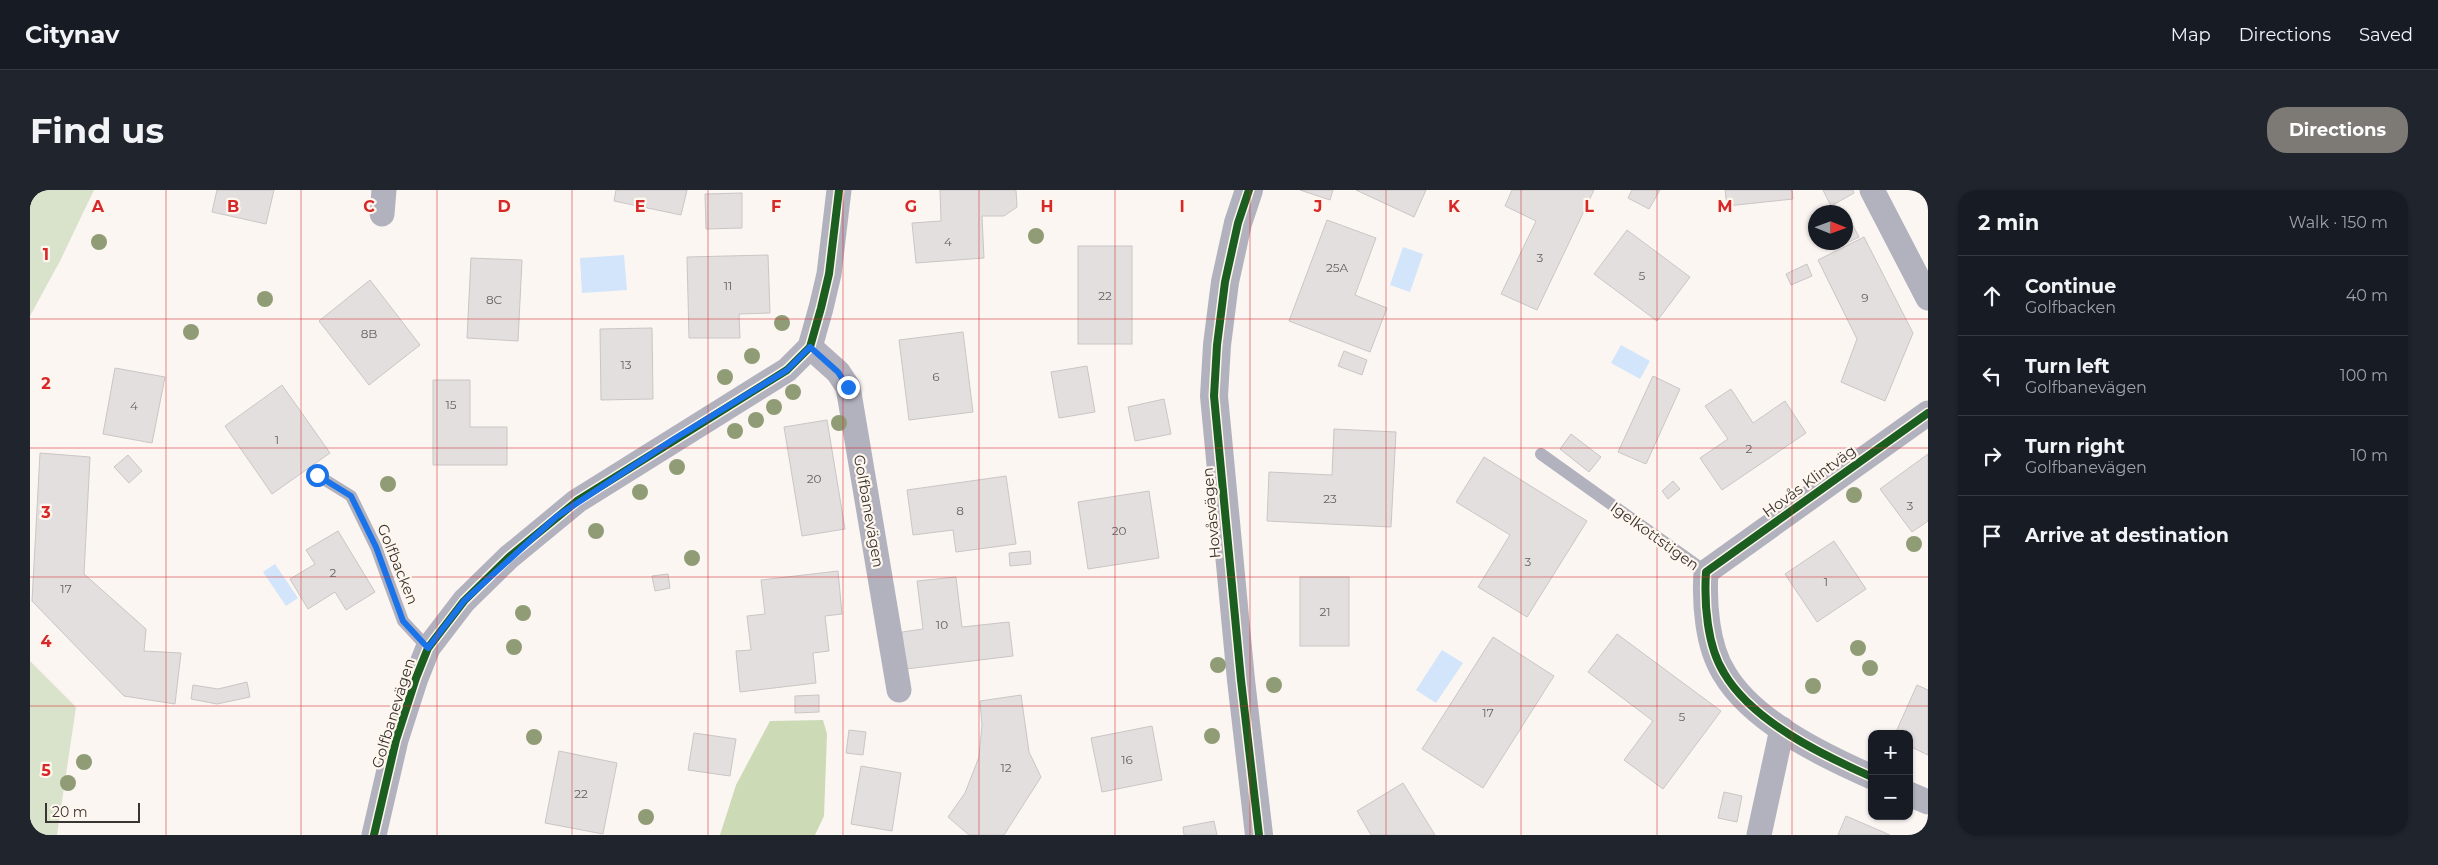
<!DOCTYPE html>
<html lang="en">
<head>
<meta charset="utf-8">
<style>
  :root { --surface:#171b24; --page:#20242c; --text:#f1f3f6; --muted:#9ea1a6; --line:#363941; --accent:#7d7975 }
  body { margin:0; font-family:Montserrat,sans-serif; background:var(--page); color:var(--text) }
  .controls { position:absolute; right:15px; bottom:15px; display:grid; overflow:hidden; border-radius:10px; box-shadow:0 1px 4px #0004 }
  .controls button { width:45px; height:45px; display:grid; place-items:center; padding:0; border:0; border-bottom:1px solid var(--line); background:var(--surface); color:var(--text); font:25px sans-serif }
  .compass { position:absolute; left:1778px; top:15px; width:45px; height:45px; border-radius:50%; background:var(--surface); box-shadow:0 1px 4px #0004; rotate:91deg }
  .scale { position:absolute; left:15px; bottom:12px; width:95px; box-sizing:border-box; padding-left:5px; border:2px solid #393532; border-top:0; font-size:14px; line-height:18px; white-space:nowrap; color:#393532; -webkit-text-stroke:4px #fff6ee; paint-order:stroke }
  .stop { position:absolute; width:15px; height:15px; margin:-11px; border:4px solid #1a73e8; border-radius:50%; background:#fff }
  .stop.end { background:#1a73e8; border-color:#fff; box-shadow:0 1px 5px #0008 }
  .list { margin:0; padding:0; list-style:none }
  h2 { display:flex; justify-content:space-between; align-items:center; height:65px; margin:0; padding:0 20px; font-size:21px }
  h2 small { font-size:16px; font-weight:400; color:var(--muted) }
  .list li { display:grid; grid-template-columns:32px 1fr auto; gap:15px; align-items:center; box-sizing:border-box; height:80px; padding:0 20px; border-top:1px solid var(--line) }
  .list b { display:block; font-size:19px; white-space:nowrap }
  .list p { margin:0; font-size:16px; white-space:nowrap; color:var(--muted) }
  .list em { font-size:16px; font-style:normal; color:var(--muted) }
  .icon { flex:none; width:28px; height:28px; fill:none; stroke:currentColor; stroke-width:2; stroke-linecap:round; stroke-linejoin:round }
  .map { position:relative; flex:none; width:1898px; height:645px; overflow:hidden; border-radius:20px }
  header { display:flex; align-items:center; gap:30px; box-sizing:border-box; height:70px; padding:0 25px; background:var(--surface); border-bottom:1px solid var(--line) }
  header strong { font-size:24px }
  nav { display:flex; gap:28px; margin-inline-start:auto; font-size:18px }
  .intro { display:flex; align-items:center; justify-content:space-between; box-sizing:border-box; height:120px; padding:0 30px }
  h1 { margin:0; font-size:35px }
  .button { padding:12px 22px; border-radius:20px; background:var(--accent); color:#fff; font-size:18px; font-weight:700 }
  main { display:flex; gap:30px; padding:0 30px }
  aside { flex:1; background:var(--surface); border-radius:20px; box-shadow:0 1px 4px #0004 }
  .map>svg:first-child { display:block }
  .green { fill:#d9e2ca }
  .forest { fill:#ccdab6 }
  .water { fill:#d2e5fb }
  .building { fill:#e3dfdf; stroke:#cac6c5 }
  .lines { fill:none; stroke-linecap:round; stroke-linejoin:round }
  .service { stroke:#b2b1be; stroke-width:12 }
  .minor { stroke:#b2b1be; stroke-width:25 }
  .tertiary { stroke:#b2b1be; stroke-width:28 }
  .cycleway-casing { stroke:#fff6ee; stroke-width:11 }
  .cycleway { stroke:#1b5e20; stroke-width:8 }
  .tree { fill:#909c75 }
  .route { stroke:#1a73e8; stroke-width:6 }
  .grid { fill:none; stroke:#d62828; stroke-width:1; stroke-opacity:0.55 }
  .labels { text-anchor:middle; dominant-baseline:central; stroke-width:4.5; stroke-linejoin:round; paint-order:stroke }
  .number-label { font-size:12px; fill:#666260 }
  .street-label { font-size:15px; fill:#393532; stroke:#fff6ee }
  .grid-label { font-size:16px; text-anchor:middle; font-weight:bold; fill:#d62828; stroke:#fff6ee; stroke-width:4.5; stroke-linejoin:round; paint-order:stroke }
</style>
</head>
<body>
<header>
<strong>Citynav</strong>
<nav><a>Map</a><a>Directions</a><a>Saved</a></nav>
</header>
<div class="intro"><h1>Find us</h1><a class="button">Directions</a></div>
<main>
<div class="map">
<svg width="1898" height="645" viewBox="0 0 1898 645">
  <rect width="100%" height="100%" fill="#fbf6f2"/>
  <g class="green">
    <polygon points="0,0 64,0 30,71 0,126"/>
    <polygon points="0,471 46,517 27,645 0,645"/>
  </g>
  <polygon class="forest" points="793,530 797,544 794,626 785,645 690,645 706,595 740,531"/>
  <g class="water">
    <polygon points="1373,57 1393,64 1380,102 1360,95"/>
    <polygon points="594,65 597,100 552,103 550,68"/>
    <polygon points="1591,155 1620,171 1610,189 1581,173"/>
    <polygon points="245,374 268,408 256,416 233,382"/>
    <polygon points="1412,460 1433,473 1406,513 1386,500"/>
  </g>
  <g class="building">
    <polygon points="187,0 244,0 236,34 182,22"/>
    <polygon points="586,0 657,0 651,25 584,11"/>
    <polygon points="910,0 986,0 987,17 974,26 952,26 954,68 886,73 882,33 911,31"/>
    <polygon points="1270,0 1303,0 1300,10"/>
    <polygon points="1326,0 1396,0 1384,27"/>
    <polygon points="1482,0 1564,0 1507,120 1471,104 1506,31 1475,16"/>
    <polygon points="1602,0 1630,0 1619,19 1598,8"/>
    <polygon points="1695,0 1762,0 1763,9 1697,16"/>
    <polygon points="1793,0 1823,0 1824,3 1801,16"/>
    <polygon points="712,3 712,38 676,39 675,4"/>
    <polygon points="1815,22 1816,22 1829,47 1803,60 1800,52 1816,52"/>
    <polygon points="1297,30 1346,48 1325,105 1357,118 1340,162 1259,131"/>
    <polygon points="1597,40 1660,87 1627,131 1564,84"/>
    <polygon points="1834,47 1883,143 1855,211 1811,192 1827,149 1788,70"/>
    <rect x="1048" y="56" width="54" height="98"/>
    <polygon points="738,65 740,123 709,124 710,148 659,148 657,67"/>
    <polygon points="441,68 492,70 488,151 437,148"/>
    <polygon points="1777,74 1782,86 1761,95 1756,84"/>
    <polygon points="340,90 390,155 339,195 289,131"/>
    <polygon points="622,138 623,209 571,210 570,139"/>
    <polygon points="933,142 943,222 879,230 869,150"/>
    <polygon points="1314,161 1337,170 1332,185 1308,176"/>
    <polygon points="1057,176 1065,222 1029,228 1021,182"/>
    <polygon points="85,178 135,187 122,253 73,244"/>
    <polygon points="1623,186 1650,199 1616,274 1588,262"/>
    <polygon points="403,190 440,190 440,237 477,237 477,275 403,275"/>
    <polygon points="252,195 300,263 242,304 195,236"/>
    <polygon points="1701,199 1723,233 1755,211 1776,243 1692,300 1670,268 1698,249 1675,216"/>
    <polygon points="1134,209 1141,244 1105,251 1098,217"/>
    <polygon points="797,230 815,339 772,346 754,237"/>
    <polygon points="1304,239 1366,242 1361,337 1237,331 1239,282 1302,285"/>
    <polygon points="1541,244 1571,267 1559,282 1530,259"/>
    <polygon points="10,263 60,267 54,384 116,439 114,461 151,463 145,514 94,506 2,411"/>
    <polygon points="1898,264 1898,331 1882,342 1850,299"/>
    <polygon points="98,265 112,281 99,293 84,277"/>
    <polygon points="1454,267 1557,331 1497,427 1448,397 1480,345 1426,312"/>
    <polygon points="976,286 986,354 926,362 923,340 883,345 877,300"/>
    <polygon points="1643,291 1650,299 1638,309 1632,301"/>
    <polygon points="1119,301 1129,368 1058,379 1048,312"/>
    <polygon points="308,341 345,402 316,420 305,402 278,419 260,389 285,374 276,360"/>
    <polygon points="1804,351 1836,399 1787,432 1755,384"/>
    <polygon points="1000,361 1001,374 980,376 979,363"/>
    <polygon points="808,381 812,424 795,426 799,461 783,463 786,493 710,502 706,461 721,460 717,426 735,424 731,390"/>
    <polygon points="638,384 640,398 625,401 622,386"/>
    <polygon points="926,387 932,437 979,432 983,466 876,479 872,442 893,439 887,391"/>
    <rect x="1270" y="387" width="49" height="69"/>
    <polygon points="1587,444 1691,521 1633,599 1594,570 1623,531 1558,482"/>
    <polygon points="1463,447 1524,486 1453,598 1392,559"/>
    <polygon points="217,492 220,507 187,514 161,509 163,495 188,499"/>
    <polygon points="1887,495 1898,500 1898,565 1879,556 1879,544 1865,544"/>
    <polygon points="789,505 789,522 765,523 765,506"/>
    <polygon points="991,505 999,562 1011,587 974,645 939,645 918,627 935,603 949,567 952,535 950,511"/>
    <polygon points="1122,536 1132,590 1072,602 1061,548"/>
    <polygon points="819,540 836,542 833,565 816,563"/>
    <polygon points="664,543 706,549 700,586 658,580"/>
    <polygon points="529,561 587,573 573,644 515,633"/>
    <polygon points="831,576 871,583 862,641 821,634"/>
    <polygon points="1373,593 1405,645 1341,645 1327,621"/>
    <polygon points="1694,602 1712,606 1707,632 1688,628"/>
    <polygon points="1816,626 1860,645 1808,645"/>
    <polygon points="1184,631 1187,645 1154,645 1153,637"/>
  </g>
  <g class="lines">
    <g class="service">
      <polyline points="1511,264 1676,382"/>
      <polyline points="287,285 321,306 346,357 373,431 398,458"/>
    </g>
    <g class="minor">
      <polyline points="1842,0 1898,108"/>
      <polyline points="352,24 354,0"/>
      <polyline points="780,157 808,182 818,197 869,500"/>
      <path d="M1842,587C1792,565 1722,531 1694,483C1677,456 1674,413 1676,382L1898,223"/>
      <polyline points="1879,604 1898,612"/>
      <polyline points="344,645 366,550 386,488 398,458 434,411 479,367 547,311 757,180 780,157 791,118 799,84 809,0"/>
      <polyline points="1729,645 1752,539"/>
    </g>
    <polyline class="tertiary" points="1219,0 1208,33 1195,92 1187,155 1184,206 1211,490 1229,645"/>
    <g class="cycleway-casing">
      <g id="cycleway">
        <polyline points="1219,0 1208,33 1195,92 1187,155 1184,206 1211,490 1229,645"/>
        <path d="M1842,587C1792,565 1722,531 1694,483C1677,456 1674,413 1676,382L1898,223"/>
        <polyline points="344,645 366,550 386,488 398,458 434,411 479,367 547,311 757,180 780,157 791,118 799,84 809,0"/>
      </g>
    </g>
    <use href="#cycleway" class="cycleway"/>
  </g>
  <g class="tree">
    <circle cx="1006" cy="46" r="8"/>
    <circle cx="69" cy="52" r="8"/>
    <circle cx="235" cy="109" r="8"/>
    <circle cx="752" cy="133" r="8"/>
    <circle cx="161" cy="142" r="8"/>
    <circle cx="722" cy="166" r="8"/>
    <circle cx="695" cy="187" r="8"/>
    <circle cx="763" cy="202" r="8"/>
    <circle cx="744" cy="217" r="8"/>
    <circle cx="726" cy="230" r="8"/>
    <circle cx="809" cy="233" r="8"/>
    <circle cx="705" cy="241" r="8"/>
    <circle cx="647" cy="277" r="8"/>
    <circle cx="358" cy="294" r="8"/>
    <circle cx="610" cy="302" r="8"/>
    <circle cx="1824" cy="305" r="8"/>
    <circle cx="566" cy="341" r="8"/>
    <circle cx="1884" cy="354" r="8"/>
    <circle cx="662" cy="368" r="8"/>
    <circle cx="493" cy="423" r="8"/>
    <circle cx="484" cy="457" r="8"/>
    <circle cx="1828" cy="458" r="8"/>
    <circle cx="1188" cy="475" r="8"/>
    <circle cx="1840" cy="478" r="8"/>
    <circle cx="1244" cy="495" r="8"/>
    <circle cx="1783" cy="496" r="8"/>
    <circle cx="1182" cy="546" r="8"/>
    <circle cx="504" cy="547" r="8"/>
    <circle cx="54" cy="572" r="8"/>
    <circle cx="38" cy="593" r="8"/>
    <circle cx="616" cy="627" r="8"/>
  </g>
  <g class="lines">
    <polyline class="route" points="287,285 321,306 346,357 373,431 398,458 434,411 526,327 644,249 757,180 780,157 808,182 818,197"/>
  </g>
  <path class="grid" d="M136,0V645M271,0V645M407,0V645M542,0V645M678,0V645M813,0V645M949,0V645M1085,0V645M1220,0V645M1356,0V645M1491,0V645M1627,0V645M1762,0V645M0,129H1898M0,258H1898M0,387H1898M0,516H1898"/>
  <g class="labels">
    <g class="number-label">
      <text x="918" y="51">4</text>
      <text x="1510" y="67">3</text>
      <text x="1307" y="77">25A</text>
      <text x="1612" y="85">5</text>
      <text x="698" y="95">11</text>
      <text x="1075" y="105">22</text>
      <text x="1835" y="107">9</text>
      <text x="464" y="109">8C</text>
      <text x="339" y="143">8B</text>
      <text x="596" y="174">13</text>
      <text x="906" y="186">6</text>
      <text x="421" y="214">15</text>
      <text x="104" y="215">4</text>
      <text x="247" y="249">1</text>
      <text x="1719" y="258">2</text>
      <text x="784" y="288">20</text>
      <text x="1300" y="308">23</text>
      <text x="1880" y="315">3</text>
      <text x="930" y="320">8</text>
      <text x="1089" y="340">20</text>
      <text x="1498" y="371">3</text>
      <text x="303" y="382">2</text>
      <text x="1796" y="391">1</text>
      <text x="36" y="398">17</text>
      <text x="1295" y="421">21</text>
      <text x="912" y="434">10</text>
      <text x="1458" y="522">17</text>
      <text x="1652" y="526">5</text>
      <text x="1097" y="569">16</text>
      <text x="976" y="577">12</text>
      <text x="551" y="603">22</text>
    </g>
    <g class="street-label">
      <text transform="translate(1779 291) rotate(-36)">Hovås Klintväg</text>
      <text transform="translate(839 321) rotate(80)">Golfbanevägen</text>
      <text transform="translate(1181 323) rotate(-95)">Hovåsvägen</text>
      <text transform="translate(1625 346) rotate(36)">Igelkottstigen</text>
      <text transform="translate(368 374) rotate(68)">Golfbacken</text>
      <text transform="translate(363 523) rotate(-73)">Golfbanevägen</text>
    </g>
  </g>
  <g class="grid-label">
    <text x="68" y="22">A</text>
    <text x="203" y="22">B</text>
    <text x="339" y="22">C</text>
    <text x="474" y="22">D</text>
    <text x="610" y="22">E</text>
    <text x="746" y="22">F</text>
    <text x="881" y="22">G</text>
    <text x="1017" y="22">H</text>
    <text x="1152" y="22">I</text>
    <text x="1288" y="22">J</text>
    <text x="1424" y="22">K</text>
    <text x="1559" y="22">L</text>
    <text x="1695" y="22">M</text>
    <text x="16" y="70">1</text>
    <text x="16" y="199">2</text>
    <text x="16" y="328">3</text>
    <text x="16" y="457">4</text>
    <text x="16" y="586">5</text>
  </g>
</svg>
<div class="controls">
<button>+</button>
<button>−</button>
</div>
<svg class="compass" viewBox="-18 -18 36 36"><path d="M0-13l5 13h-10z" fill="#e53935"/><path d="M0 13l5-13h-10z" fill="#9ea1a6"/></svg>
<div class="scale">20 m</div>
<div class="stop" style="left:287px;top:285px"></div>
<div class="stop end" style="left:818px;top:197px"></div>
</div>
<aside>
<h2>2 min<small>Walk · 150 m</small></h2>
<ul class="list">
<li><svg class="icon" aria-label="ahead" viewBox="0 0 24 24"><path d="M12 20V5M6 11l6-6 6 6"/></svg><div><b>Continue</b><p>Golfbacken</p></div><em>40 m</em></li>
<li><svg class="icon" aria-label="left" viewBox="0 0 24 24"><path d="M17 20v-9H6M10 6l-5 5 5 5"/></svg><div><b>Turn left</b><p>Golfbanevägen</p></div><em>100 m</em></li>
<li><svg class="icon" aria-label="right" viewBox="0 0 24 24"><path d="M7 20v-9h11M14 6l5 5-5 5"/></svg><div><b>Turn right</b><p>Golfbanevägen</p></div><em>10 m</em></li>
<li><svg class="icon" aria-label="arrive" viewBox="0 0 24 24"><path d="M6 21V4h12l-3 4 3 4H6"/></svg><div><b>Arrive at destination</b></div></li>
</ul>
</aside>
</main>
</body>
</html>
